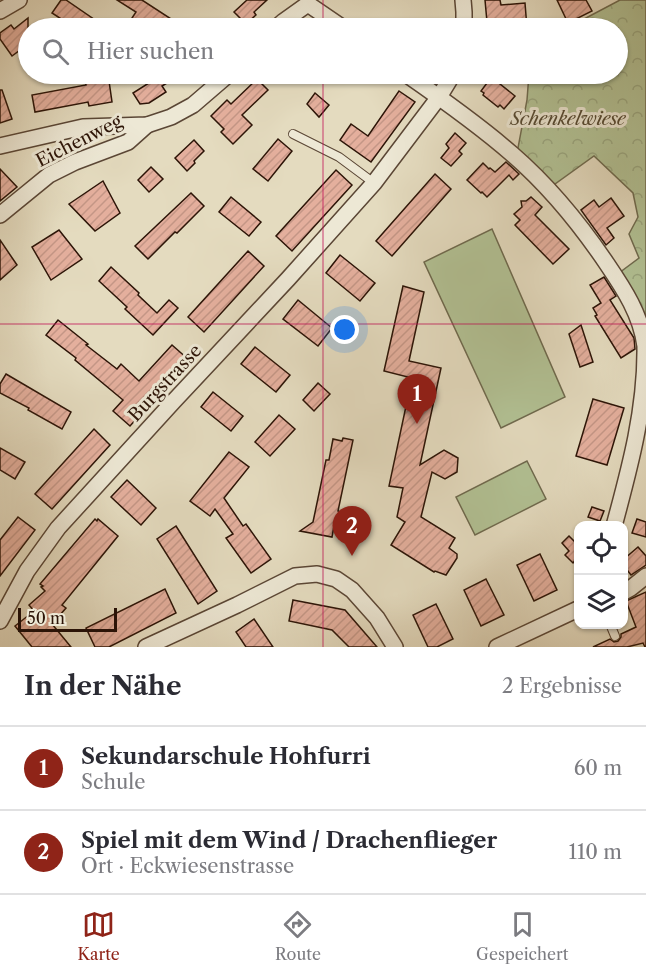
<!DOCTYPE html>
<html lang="de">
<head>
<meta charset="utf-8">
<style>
  :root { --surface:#fff; --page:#f2f2f3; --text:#2b2b33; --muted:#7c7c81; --line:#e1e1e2; --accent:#8f2418 }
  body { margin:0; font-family:"Libre Caslon Text",serif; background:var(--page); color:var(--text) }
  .controls { position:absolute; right:18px; bottom:18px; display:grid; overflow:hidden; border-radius:12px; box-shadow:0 2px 4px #0004 }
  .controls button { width:54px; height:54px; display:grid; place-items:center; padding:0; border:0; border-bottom:2px solid var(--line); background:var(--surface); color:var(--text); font:30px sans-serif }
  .scale { position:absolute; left:18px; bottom:15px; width:99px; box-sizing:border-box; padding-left:6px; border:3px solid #2c1407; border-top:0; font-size:16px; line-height:21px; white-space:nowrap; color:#2c1407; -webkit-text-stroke:4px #ede8d5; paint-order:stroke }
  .you { position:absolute; left:345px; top:330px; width:21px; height:21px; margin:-15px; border:4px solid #fff; border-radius:50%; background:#1a73e8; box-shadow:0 0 0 9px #1a73e833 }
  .badge { display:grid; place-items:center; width:39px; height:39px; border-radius:50%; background:var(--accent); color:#fff; font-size:20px; font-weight:700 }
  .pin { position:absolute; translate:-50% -50px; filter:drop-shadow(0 2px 3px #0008) }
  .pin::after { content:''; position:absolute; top:32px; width:21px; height:18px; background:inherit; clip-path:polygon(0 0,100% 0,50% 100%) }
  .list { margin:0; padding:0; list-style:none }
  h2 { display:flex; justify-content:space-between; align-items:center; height:78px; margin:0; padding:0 24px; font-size:26px }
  h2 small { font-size:20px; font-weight:400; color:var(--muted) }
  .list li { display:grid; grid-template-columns:39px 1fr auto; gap:18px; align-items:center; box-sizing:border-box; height:84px; padding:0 24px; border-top:2px solid var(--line) }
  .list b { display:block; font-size:22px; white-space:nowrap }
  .list p { margin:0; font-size:20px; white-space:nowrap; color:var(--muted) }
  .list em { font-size:20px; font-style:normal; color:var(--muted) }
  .icon { flex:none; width:33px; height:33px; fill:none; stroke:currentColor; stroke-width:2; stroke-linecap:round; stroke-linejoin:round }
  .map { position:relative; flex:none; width:646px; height:647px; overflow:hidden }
  .search { position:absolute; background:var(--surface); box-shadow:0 2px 4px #0004; left:18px; right:18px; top:18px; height:66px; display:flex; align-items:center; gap:15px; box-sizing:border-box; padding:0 21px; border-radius:33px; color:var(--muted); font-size:22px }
  .sheet { height:246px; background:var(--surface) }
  nav { display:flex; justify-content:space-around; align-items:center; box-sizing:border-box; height:84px; border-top:2px solid var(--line); background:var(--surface); font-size:16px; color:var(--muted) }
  nav a { display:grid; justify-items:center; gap:3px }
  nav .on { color:var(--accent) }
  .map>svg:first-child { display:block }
  .green { fill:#b2c194; stroke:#6f6a4e; stroke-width:1.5 }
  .park { fill:url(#park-crowns); stroke:#6f6a4e; stroke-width:1.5 }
  .building { fill:url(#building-hatch); stroke:#2c1407; stroke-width:1.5 }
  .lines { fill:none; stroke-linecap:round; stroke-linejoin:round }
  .service-casing { stroke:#5a4635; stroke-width:10 }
  .minor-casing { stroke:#5a4635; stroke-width:18 }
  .service { stroke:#ede8d5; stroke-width:8 }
  .minor { stroke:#ede8d5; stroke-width:15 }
  .grid { fill:none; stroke:#c2185b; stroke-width:1.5; stroke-opacity:0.55 }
  .labels { text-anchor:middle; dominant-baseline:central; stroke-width:6; stroke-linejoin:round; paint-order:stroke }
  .park-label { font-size:18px; font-style:italic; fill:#544831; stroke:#ede8d5 }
  .street-label { font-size:18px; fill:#2c1407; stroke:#ede8d5 }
</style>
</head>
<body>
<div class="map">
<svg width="646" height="647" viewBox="0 0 646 647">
  <defs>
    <pattern id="park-crowns" width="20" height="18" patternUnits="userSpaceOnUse" patternTransform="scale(1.5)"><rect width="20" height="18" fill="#b2c194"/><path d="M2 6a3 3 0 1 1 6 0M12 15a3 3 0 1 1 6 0" fill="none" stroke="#99a57e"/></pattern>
    <pattern id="building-hatch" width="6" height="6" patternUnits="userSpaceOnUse" patternTransform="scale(1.5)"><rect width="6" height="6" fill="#e4af9d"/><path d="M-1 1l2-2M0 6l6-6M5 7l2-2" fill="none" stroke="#c49686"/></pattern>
  </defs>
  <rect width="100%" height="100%" fill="#e4dbbf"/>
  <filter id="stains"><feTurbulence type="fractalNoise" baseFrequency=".00333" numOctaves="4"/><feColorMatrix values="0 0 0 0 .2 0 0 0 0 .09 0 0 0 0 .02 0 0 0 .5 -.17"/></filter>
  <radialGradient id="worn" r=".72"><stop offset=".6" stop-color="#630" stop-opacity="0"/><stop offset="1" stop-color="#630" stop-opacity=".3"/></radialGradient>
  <g class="green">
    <polygon points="492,229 565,397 501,428 424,262"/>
    <polygon points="527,461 546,499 475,535 456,497"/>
  </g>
  <polygon class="park" points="620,0 646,0 646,345 615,276 639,258 629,234 638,217 633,193 594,156 548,189 512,154 518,148 527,100 529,74 618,74 618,28 567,28"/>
  <g class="building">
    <polygon points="61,0 66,0 98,22 94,28 75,28 52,13"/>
    <polygon points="117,0 142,0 185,28 149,28 132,18 136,12"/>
    <polygon points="247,0 267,0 254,12 256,15 246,24 234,12"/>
    <polygon points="485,0 500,0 501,5 525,3 527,28 513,28 513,25 499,27 499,21 487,22"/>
    <polygon points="557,0 586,0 592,11 568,23"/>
    <polygon points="28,18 28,44 12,56 0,39 0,33 11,25 14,29"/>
    <polygon points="87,74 108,74 112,102 89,106 88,102 35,112 32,95 86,85 85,80 88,80"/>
    <polygon points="163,74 182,74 162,86 166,92 149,103 140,104 133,93"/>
    <polygon points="257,79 268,90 242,115 252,125 233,144 221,132 224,129 211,116 227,100 231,104"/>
    <polygon points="490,79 493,82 495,80 515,96 504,109 500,105 498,107 483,95 484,93 481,91"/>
    <polygon points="0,90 2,90 12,119 0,123"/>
    <polygon points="399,91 415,102 371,162 340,140 351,124 368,136"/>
    <polygon points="315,93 329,105 319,117 307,104"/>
    <polygon points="455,133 466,143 459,151 462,154 451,166 441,158 449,148 446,144"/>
    <polygon points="278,139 292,151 268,181 253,169"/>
    <polygon points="194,140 204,151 194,161 195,163 187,171 175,158"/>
    <polygon points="506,162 519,174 513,180 509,175 487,197 482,192 481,193 467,180 483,163 489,169 490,168 495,172"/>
    <polygon points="151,167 163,179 149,192 138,180"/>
    <polygon points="0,169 17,187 0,201"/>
    <polygon points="336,170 352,185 292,251 276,236"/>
    <polygon points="435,174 451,189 392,256 376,241"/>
    <polygon points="103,181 120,213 95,231 69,204"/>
    <polygon points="191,193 204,206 177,233 175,232 148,259 135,246"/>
    <polygon points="231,197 261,222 249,236 219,212"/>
    <polygon points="531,197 542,207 535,215 569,249 553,264 515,225 520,220 514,214 522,207 521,201 526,201"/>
    <polygon points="611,198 624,216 607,228 614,238 606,245 581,210 594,200 599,207"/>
    <polygon points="59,230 82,259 51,280 32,247"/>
    <polygon points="0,240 17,265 0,280"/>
    <polygon points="248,251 264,266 204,332 188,317"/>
    <polygon points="340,255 375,283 360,301 326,273"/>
    <polygon points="111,267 139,293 138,295 157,313 169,300 178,308 153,335 125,309 127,307 99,281"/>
    <polygon points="604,277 616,296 610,300 634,338 635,349 621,358 595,316 597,315 593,308 601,303 590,285"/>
    <polygon points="403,286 424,292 409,361 441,368 420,465 444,450 458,458 457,472 445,479 432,472 421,517 455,538 449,548 457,554 457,558 446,575 435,571 434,572 391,545 405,522 397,517 403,488 389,486 412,378 384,371"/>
    <polygon points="298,300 332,328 318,346 283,319"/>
    <polygon points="58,320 88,344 86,345 117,369 121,364 139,381 172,345 189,360 130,426 113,411 123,400 75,360 76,358 46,335"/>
    <polygon points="581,325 593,362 580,367 569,334"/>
    <polygon points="255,347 290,375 276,392 241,364"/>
    <polygon points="6,374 71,412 62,429 28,410 29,408 0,393 0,384"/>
    <polygon points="318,383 330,394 314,411 303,400"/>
    <polygon points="213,392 243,416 231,431 201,407"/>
    <polygon points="593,399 624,408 607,465 576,456"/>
    <polygon points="279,415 295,429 270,456 255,442"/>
    <polygon points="94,429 110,445 52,509 35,494"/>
    <polygon points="343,438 353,440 338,511 342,512 339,527 334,526 332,537 300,531 313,522 326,460 329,460 333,439 342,441"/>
    <polygon points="0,448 25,462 15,479 0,470"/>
    <polygon points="229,452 249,467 224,498 243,526 246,524 271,559 251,573 226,538 233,534 215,509 210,516 190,501"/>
    <polygon points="127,480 156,508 141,525 111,497"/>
    <polygon points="592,507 604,511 600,521 588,517"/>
    <polygon points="18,517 35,530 0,576 0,540"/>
    <polygon points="95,519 97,521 98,519 118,536 62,605 66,608 52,624 71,647 32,647 15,626 34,611 29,605 45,591 41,587 43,586 40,584"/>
    <polygon points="637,519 646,522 646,537 632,533"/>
    <polygon points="176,526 217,591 198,604 157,539"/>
    <polygon points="569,536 576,543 579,541 579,559 577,558 573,563 565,555 569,551 562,543"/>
    <polygon points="638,547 646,556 646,565 631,575 624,566 624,559"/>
    <polygon points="540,554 557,590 534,601 517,565"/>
    <polygon points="486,579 504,615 481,626 464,590"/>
    <polygon points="165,589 176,613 109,647 95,647 86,628"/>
    <polygon points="646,592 646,647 645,647 643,643 627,647 593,647 610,639 614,642 618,641 621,637 621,634 636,627 626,601"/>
    <polygon points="293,600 345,610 377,647 349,647 332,630 289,621"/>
    <polygon points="436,604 453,639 437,647 428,647 413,615"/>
    <polygon points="254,619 273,647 246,647 236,632"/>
  </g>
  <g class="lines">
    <g class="service-casing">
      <g id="service">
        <polyline points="293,134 339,157 374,183"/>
        <polyline points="610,624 615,636"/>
      </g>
    </g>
    <g class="minor-casing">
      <g id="minor">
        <polyline points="463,0 464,12 464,28"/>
        <polyline points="308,4 343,28"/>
        <polyline points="0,11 19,0"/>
        <polyline points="276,28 284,21 308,4"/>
        <path d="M406,74C442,99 479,125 512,154C549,186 580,224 607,264C624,289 641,315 645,346C646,408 630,467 614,526"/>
        <polyline points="0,146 83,127 147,125 171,117 193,105 229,74"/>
        <polyline points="0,215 49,175 75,162 128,142 147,125"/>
        <polyline points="624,592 631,588 646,576"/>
        <polyline points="0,621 27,571 58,528 173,402 288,279 374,183 439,97 453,74"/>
        <polyline points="146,647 237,605 295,576 317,574 336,579 352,590 377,618 395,647"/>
        <polyline points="497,647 578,609"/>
      </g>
    </g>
    <use href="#service" class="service"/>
    <use href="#minor" class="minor"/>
  </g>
  <path class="grid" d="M323,0V28M323,74V647M0,324H646"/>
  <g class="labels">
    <g class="park-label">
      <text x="568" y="119">Schenkelwiese</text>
    </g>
    <g class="street-label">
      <text transform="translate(79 141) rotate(-27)">Eichenweg</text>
      <text transform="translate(165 383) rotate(-47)">Burgstrasse</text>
    </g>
  </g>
  <rect width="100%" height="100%" filter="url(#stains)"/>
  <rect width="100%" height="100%" fill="url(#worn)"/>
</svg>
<div class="controls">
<button><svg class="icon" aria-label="locate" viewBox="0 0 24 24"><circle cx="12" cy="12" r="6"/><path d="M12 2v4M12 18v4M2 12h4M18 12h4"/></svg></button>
<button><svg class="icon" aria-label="layers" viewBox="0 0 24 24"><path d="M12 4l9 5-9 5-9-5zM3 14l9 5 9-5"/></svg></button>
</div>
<div class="scale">50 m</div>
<div class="you"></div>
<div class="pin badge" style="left:417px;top:424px">1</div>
<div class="pin badge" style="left:352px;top:556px">2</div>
<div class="search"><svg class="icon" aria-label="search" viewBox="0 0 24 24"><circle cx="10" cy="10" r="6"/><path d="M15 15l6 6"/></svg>Hier suchen</div>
</div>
<section class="sheet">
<h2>In der Nähe<small>2 Ergebnisse</small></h2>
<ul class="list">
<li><span class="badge">1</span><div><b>Sekundarschule Hohfurri</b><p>Schule</p></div><em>60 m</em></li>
<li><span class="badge">2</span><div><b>Spiel mit dem Wind / Drachenflieger</b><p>Ort · Eckwiesenstrasse</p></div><em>110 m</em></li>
</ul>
</section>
<nav>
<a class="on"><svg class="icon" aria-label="map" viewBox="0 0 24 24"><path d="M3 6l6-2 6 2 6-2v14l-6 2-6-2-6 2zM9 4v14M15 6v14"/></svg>Karte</a>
<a><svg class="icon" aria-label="directions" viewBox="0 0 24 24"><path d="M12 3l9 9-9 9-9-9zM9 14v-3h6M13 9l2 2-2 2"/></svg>Route</a>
<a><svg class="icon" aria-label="saved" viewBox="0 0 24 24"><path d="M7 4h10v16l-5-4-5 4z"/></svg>Gespeichert</a>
</nav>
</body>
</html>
